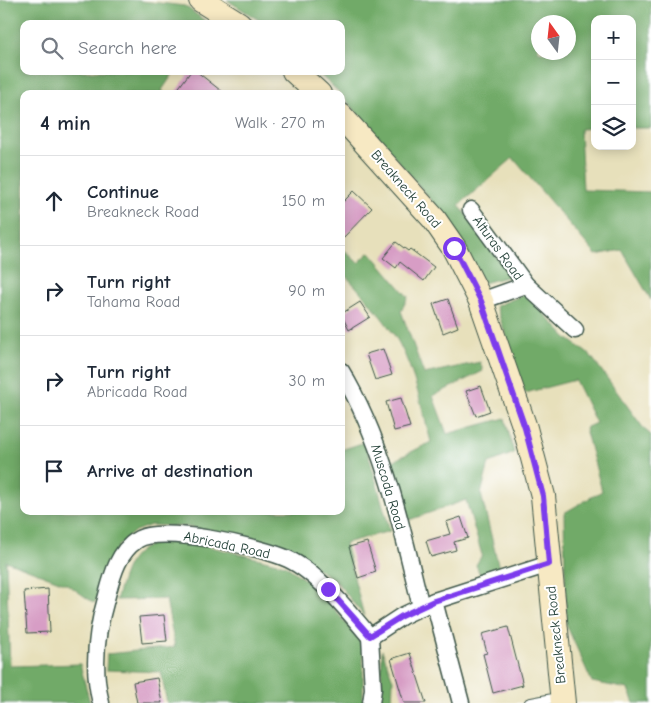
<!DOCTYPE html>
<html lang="en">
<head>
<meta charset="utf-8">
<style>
  :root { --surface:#fff; --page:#f6f6f7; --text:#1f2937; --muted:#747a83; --line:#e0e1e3 }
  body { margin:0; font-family:"Comic Neue",sans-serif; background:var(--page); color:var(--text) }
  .controls { position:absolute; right:15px; top:15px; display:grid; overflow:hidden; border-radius:10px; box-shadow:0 2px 12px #0003 }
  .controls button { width:45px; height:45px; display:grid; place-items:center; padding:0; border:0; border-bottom:1px solid var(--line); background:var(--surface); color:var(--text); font:25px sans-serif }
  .compass { position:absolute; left:531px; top:15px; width:45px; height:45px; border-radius:50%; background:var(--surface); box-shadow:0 2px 12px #0003; rotate:345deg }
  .stop { position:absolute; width:15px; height:15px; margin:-11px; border:4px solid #7c3aed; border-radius:50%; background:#fff }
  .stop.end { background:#7c3aed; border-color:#fff; box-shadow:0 1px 5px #0008 }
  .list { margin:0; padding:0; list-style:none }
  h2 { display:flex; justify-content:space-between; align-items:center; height:65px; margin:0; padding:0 20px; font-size:21px }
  h2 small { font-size:16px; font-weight:400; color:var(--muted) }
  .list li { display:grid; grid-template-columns:32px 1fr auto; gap:15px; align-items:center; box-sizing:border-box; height:90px; padding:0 20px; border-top:1px solid var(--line) }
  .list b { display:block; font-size:19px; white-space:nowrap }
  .list p { margin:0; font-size:16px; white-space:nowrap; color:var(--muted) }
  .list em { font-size:16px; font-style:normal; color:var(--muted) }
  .icon { flex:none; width:28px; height:28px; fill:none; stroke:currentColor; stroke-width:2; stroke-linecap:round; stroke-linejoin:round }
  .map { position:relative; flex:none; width:651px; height:703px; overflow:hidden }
  .search { position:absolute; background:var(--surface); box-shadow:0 2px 12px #0003; left:20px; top:20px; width:325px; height:55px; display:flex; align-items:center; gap:12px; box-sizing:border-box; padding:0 18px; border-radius:10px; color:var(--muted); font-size:19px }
  .panel { position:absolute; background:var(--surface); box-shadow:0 2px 12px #0003; left:20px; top:90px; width:325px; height:425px; border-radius:10px }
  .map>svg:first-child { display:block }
  .forest { fill:#71aa68; stroke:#48744e; fill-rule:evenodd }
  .building { fill:#d79dc5 }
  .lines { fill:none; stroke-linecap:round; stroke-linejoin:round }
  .lane-casing { stroke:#3d5548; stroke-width:11 }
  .street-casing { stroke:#3d5548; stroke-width:19 }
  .secondary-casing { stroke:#3d5548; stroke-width:26 }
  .lane { stroke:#fff; stroke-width:9 }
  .street { stroke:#fff; stroke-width:16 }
  .secondary { stroke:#f7e9c3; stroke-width:24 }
  .route { stroke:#7c3aed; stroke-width:6 }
  .labels { text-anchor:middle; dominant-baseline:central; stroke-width:4; stroke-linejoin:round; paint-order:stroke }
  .street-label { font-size:14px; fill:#1f3d34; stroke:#fff }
</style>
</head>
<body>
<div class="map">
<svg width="651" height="703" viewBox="0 0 651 703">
  <rect width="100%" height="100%" fill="#fff"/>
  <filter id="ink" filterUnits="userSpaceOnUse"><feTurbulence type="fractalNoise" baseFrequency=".02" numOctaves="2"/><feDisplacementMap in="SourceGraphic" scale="10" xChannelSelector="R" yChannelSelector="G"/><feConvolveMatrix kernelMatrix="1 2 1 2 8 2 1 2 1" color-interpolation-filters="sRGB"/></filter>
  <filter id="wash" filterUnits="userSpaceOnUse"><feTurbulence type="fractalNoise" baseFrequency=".0096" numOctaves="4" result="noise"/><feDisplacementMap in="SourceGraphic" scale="20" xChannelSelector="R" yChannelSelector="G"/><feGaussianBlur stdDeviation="1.12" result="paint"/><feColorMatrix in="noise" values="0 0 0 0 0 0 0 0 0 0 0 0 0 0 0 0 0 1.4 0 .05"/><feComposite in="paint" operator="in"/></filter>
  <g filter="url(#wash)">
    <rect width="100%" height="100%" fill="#e7e0bb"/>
    <g class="forest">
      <polygon points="0,0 133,0 185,6 208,23 24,24 24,71 175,71 162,90 165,94 24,94 24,511 341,511 341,450 365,442 390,531 345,543 364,616 336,581 291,551 190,527 151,525 135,531 118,546 101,595 94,603 67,584 6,561 10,666 80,664 90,703 0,703"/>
      <path d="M227,0H651V128H632V19H595V128L580,129L583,190L651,192V300L622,250L596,255L513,158L459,205L510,276L483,283L442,213L341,94L316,71H341V24H265ZM538,22H568V52H538Z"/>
      <path d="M341,247L358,263L370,252L408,297L401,311L424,374L480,362L483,371L433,396L447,434L505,418L514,453L489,463L481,494L499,568L481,577L476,565L482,555L466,500L409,520L391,462L431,442C422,409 415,373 399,343C388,323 358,288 341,271Z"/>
      <polygon points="526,294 566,337 591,356 644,429 651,435 651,703 634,703 628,689 592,682 566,624 564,513 602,491 585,428 596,423 575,380 525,393 496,306"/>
      <path d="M157,542H190L285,565L320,591L363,645V703H167L161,672L106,670L107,654L175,647L166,599L116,600C126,570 126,554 157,542Z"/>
      <polygon points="382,650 393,680 392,703 381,703"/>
    </g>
    <g id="blocks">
      <g class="building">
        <polygon points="191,71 196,71 225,94 174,94"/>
        <polygon points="354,191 372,208 341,240 341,204"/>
        <polygon points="396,242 408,251 410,249 434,267 424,281 400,262 396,268 383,258"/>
        <polygon points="448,299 458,327 443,333 433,304"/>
        <polygon points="360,302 370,317 349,330 341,314"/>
        <polygon points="383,349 392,375 375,380 366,354"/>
        <polygon points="481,386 490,411 476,416 466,391"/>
        <polygon points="401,398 410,427 394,431 386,402"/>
        <polygon points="461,517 468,538 454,542 456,550 431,557 426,541 450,534 446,522"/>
        <polygon points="367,542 376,572 358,578 349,547"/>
        <polygon points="48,589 50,632 27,633 24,591"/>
        <polygon points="164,615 167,641 142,643 139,617"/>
        <polygon points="508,627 523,685 493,693 483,654 487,653 482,634"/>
        <polygon points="410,653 416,672 426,703 404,703 391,659"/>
        <polygon points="157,678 162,703 137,703 133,682"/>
      </g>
    </g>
  </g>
  <g filter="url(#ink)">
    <use href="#blocks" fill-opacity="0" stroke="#3d5548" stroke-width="1"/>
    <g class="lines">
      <g class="lane-casing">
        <polyline id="lane" points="529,703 561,697"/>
      </g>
      <g class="street-casing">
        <g id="street">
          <polyline points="471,210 526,285 575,330"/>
          <polyline points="481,301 526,285"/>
          <path d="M341,371C384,442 402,528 421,607"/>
          <polyline points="434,601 461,703"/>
          <path d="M101,703C92,668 96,633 106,599C112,577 117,553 137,540C160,524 262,547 288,559C318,573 349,612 370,637"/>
          <polyline points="371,703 373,689 370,637 402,616 434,601 549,564"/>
        </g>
      </g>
      <g class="secondary-casing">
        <g id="secondary">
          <polyline points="201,0 239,24"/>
          <polyline points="294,71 319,94"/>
          <polyline points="341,116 434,219 454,248 481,301 525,428 543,496 563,703"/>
        </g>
      </g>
      <use href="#lane" class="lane"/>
      <use href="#street" class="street"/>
      <use href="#secondary" class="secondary"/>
    </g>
  </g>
  <g class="lines" filter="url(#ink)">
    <polyline class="route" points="328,589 370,636 402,616 434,601 549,564 543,496 525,428 481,301 454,248"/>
  </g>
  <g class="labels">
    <g class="street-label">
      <text transform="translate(406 189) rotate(49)">Breakneck Road</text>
      <text transform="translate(498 248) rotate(54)">Alturas Road</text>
      <text transform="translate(388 487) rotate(73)">Muscoda Road</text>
      <text transform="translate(227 545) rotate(12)">Abricada Road</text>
      <text transform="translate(556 635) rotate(-96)">Breakneck Road</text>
    </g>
  </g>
</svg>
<div class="controls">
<button>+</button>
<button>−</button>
<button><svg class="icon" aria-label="layers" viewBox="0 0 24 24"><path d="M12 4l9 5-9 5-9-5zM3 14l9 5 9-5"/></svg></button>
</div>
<svg class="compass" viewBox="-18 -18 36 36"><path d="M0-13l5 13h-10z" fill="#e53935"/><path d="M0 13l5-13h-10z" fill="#747a83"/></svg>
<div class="stop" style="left:454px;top:248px"></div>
<div class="stop end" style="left:328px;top:589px"></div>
<div class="search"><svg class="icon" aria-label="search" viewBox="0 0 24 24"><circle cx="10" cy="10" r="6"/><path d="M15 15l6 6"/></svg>Search here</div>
<section class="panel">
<h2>4 min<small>Walk · 270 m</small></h2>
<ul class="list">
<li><svg class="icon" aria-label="ahead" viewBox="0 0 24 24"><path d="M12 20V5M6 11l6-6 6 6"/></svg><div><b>Continue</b><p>Breakneck Road</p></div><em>150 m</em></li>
<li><svg class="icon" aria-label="right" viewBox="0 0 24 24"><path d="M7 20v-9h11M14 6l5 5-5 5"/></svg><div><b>Turn right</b><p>Tahama Road</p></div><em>90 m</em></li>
<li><svg class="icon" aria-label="right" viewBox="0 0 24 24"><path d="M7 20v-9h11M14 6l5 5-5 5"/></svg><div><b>Turn right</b><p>Abricada Road</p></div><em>30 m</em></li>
<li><svg class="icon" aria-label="arrive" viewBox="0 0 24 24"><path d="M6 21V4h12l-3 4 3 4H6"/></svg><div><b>Arrive at destination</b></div></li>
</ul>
</section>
</div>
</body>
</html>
